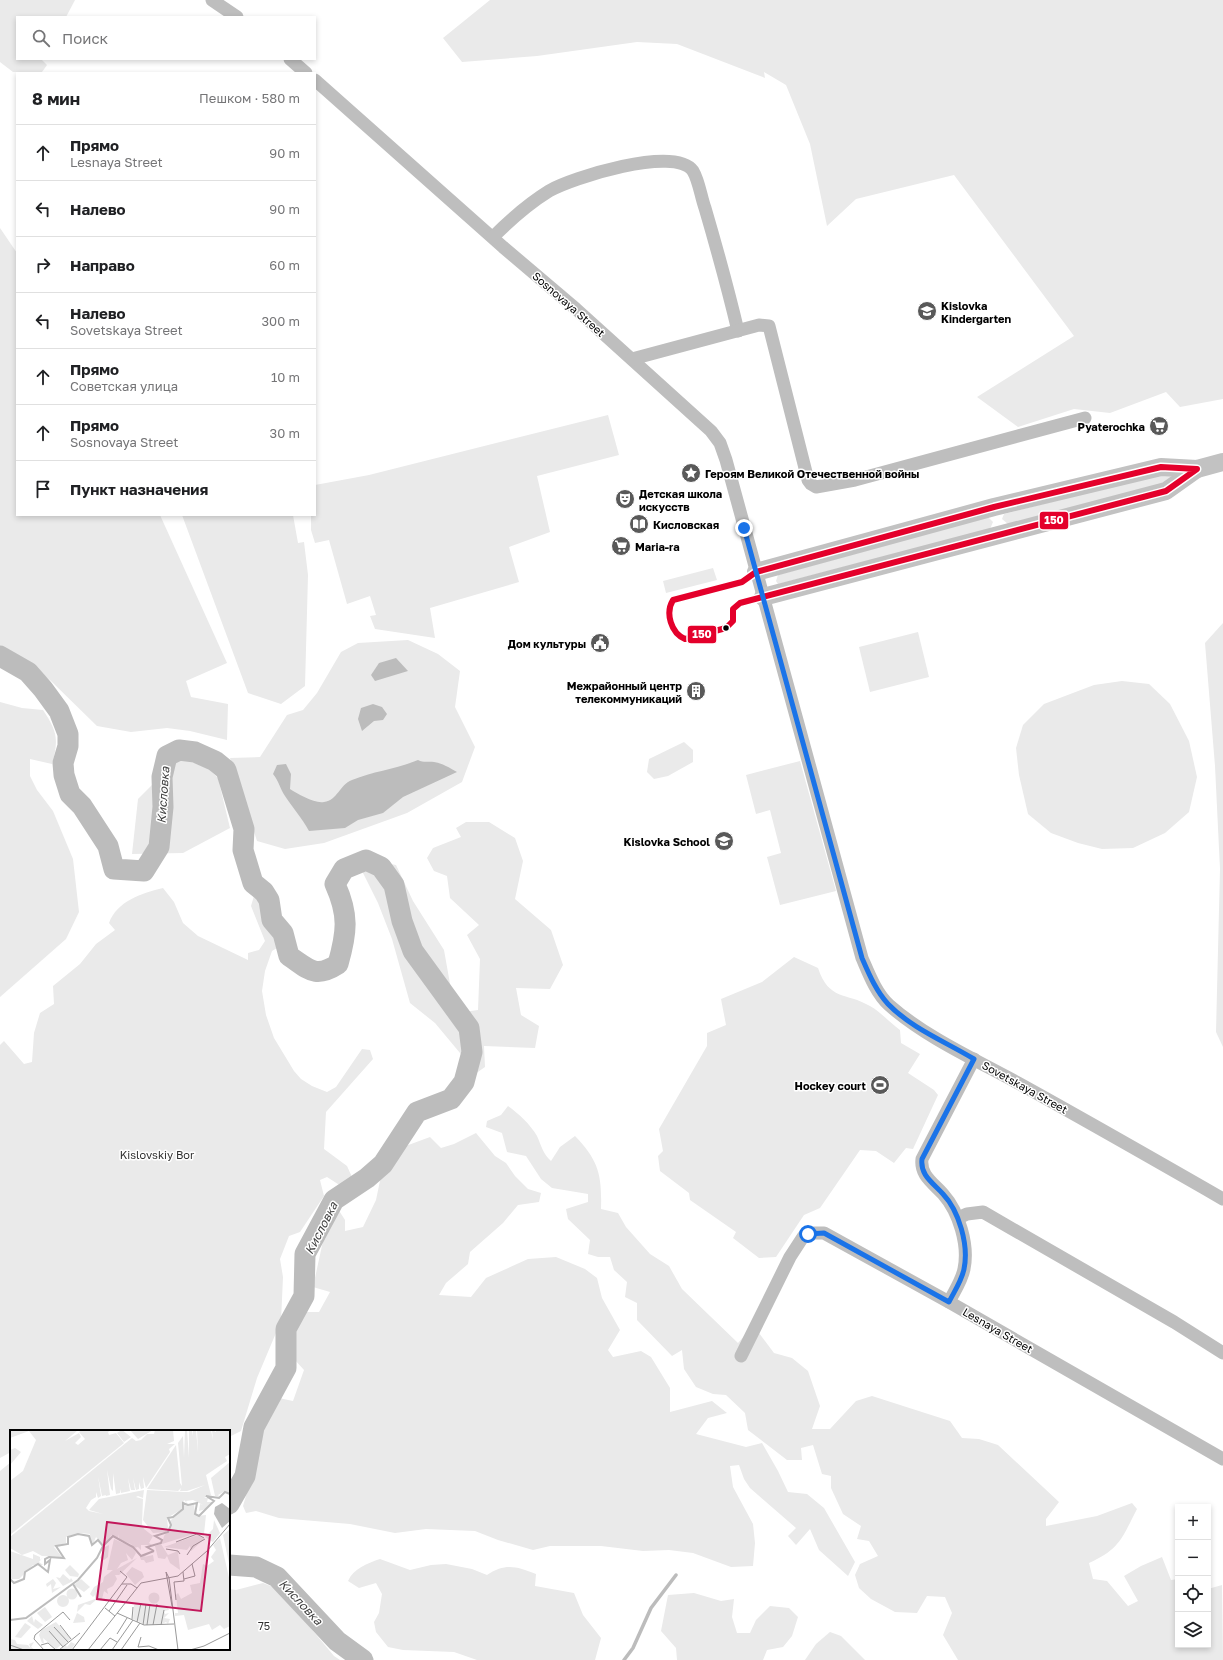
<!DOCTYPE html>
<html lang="ru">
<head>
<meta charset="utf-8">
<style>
  :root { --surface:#fff; --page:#f6f6f6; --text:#202124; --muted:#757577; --line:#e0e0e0 }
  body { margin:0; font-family:"Golos Text",sans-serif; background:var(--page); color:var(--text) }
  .controls { position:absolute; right:12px; bottom:12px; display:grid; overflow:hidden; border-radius:0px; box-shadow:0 2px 6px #0003 }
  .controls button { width:36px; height:36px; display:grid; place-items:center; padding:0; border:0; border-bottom:1px solid var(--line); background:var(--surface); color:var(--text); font:20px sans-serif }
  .stop { position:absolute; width:12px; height:12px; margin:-9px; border:3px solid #1a73e8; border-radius:50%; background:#fff }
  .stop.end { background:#1a73e8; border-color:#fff; box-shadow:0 1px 4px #0008 }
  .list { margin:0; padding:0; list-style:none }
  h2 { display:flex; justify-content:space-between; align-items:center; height:52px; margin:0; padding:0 16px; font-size:17px }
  h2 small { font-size:13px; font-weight:400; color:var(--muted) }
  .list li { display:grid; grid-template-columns:26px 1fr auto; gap:12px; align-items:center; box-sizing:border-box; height:56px; padding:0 16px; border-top:1px solid var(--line) }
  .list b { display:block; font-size:15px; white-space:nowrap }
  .list p { margin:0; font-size:13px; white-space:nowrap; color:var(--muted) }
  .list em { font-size:13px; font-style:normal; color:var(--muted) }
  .icon { flex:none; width:22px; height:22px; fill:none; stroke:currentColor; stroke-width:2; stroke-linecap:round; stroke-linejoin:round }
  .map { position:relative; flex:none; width:1223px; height:1660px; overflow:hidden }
  .search { position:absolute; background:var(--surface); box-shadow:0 2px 6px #0003; left:16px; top:16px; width:300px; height:44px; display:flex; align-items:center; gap:10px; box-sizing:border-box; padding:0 14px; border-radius:0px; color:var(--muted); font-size:15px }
  .panel { position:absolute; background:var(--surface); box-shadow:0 2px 6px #0003; left:16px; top:72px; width:300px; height:444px; border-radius:0px }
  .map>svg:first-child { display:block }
  .green { fill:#eaeaea }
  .water { fill:#bcbcbc }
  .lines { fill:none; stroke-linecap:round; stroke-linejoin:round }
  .stream { stroke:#bcbcbc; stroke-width:3.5 }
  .river { stroke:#bcbcbc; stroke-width:21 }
  .street { stroke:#bebebe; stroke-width:13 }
  .secondary { stroke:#c2c2c2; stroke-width:18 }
  .bus-1-casing { stroke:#fff; stroke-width:9 }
  .bus-1 { stroke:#e4002b; stroke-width:6 }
  .route { stroke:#1a73e8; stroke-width:5 }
  .bus-dot { fill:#000; stroke:#fff; stroke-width:1.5 }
  .labels { text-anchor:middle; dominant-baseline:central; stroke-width:3; stroke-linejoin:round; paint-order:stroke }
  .street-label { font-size:11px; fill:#000; stroke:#fff }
  .poi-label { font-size:11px; font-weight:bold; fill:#000; stroke:#fff; text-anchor:start }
  .park-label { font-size:11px; fill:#303030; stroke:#fff }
  .water-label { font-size:12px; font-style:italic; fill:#414141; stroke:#fff }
  .inset-river { fill:none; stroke:#bcbcbc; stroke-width:2 }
  .inset-road { fill:none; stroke:#999; stroke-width:1 }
  .view { fill:#c2185b; fill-opacity:0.15; stroke:#c2185b; stroke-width:2 }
  .inset-edge { fill:none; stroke:#000; stroke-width:2 }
  .line-badge { stroke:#fff; stroke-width:1.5 }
  .badge-label { font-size:11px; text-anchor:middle; font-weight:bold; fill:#fff }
</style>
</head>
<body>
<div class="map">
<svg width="1223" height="1660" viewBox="0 0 1223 1660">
  <rect width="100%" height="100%" fill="#fff"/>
  <g class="green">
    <polygon points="0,0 75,0 66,17 17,17 17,59 41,59 47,65 42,72 13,72 0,62"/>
    <polygon points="490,0 1223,0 1223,399 1180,407 1166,392 1110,413 1074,409 1018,427 977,397 1074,336 954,175 856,199 827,226 810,144 786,85 764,72 765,78 677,44 637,42 537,56 462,62 443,38"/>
    <polygon points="0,228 17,253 17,515 160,515 227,663 186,681 191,697 228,704 227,740 190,731 167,728 131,732 97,726 51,681 21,657 0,649"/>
    <polygon points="608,415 619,455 537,476 550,532 509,547 519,582 430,608 435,638 375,629 370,616 376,615 370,596 347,604 329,540 315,543 311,530 311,515 315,515 315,485 369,475"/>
    <polygon points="1165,473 1171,475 1172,481 1008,524 1002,519 1004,514"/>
    <polygon points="182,515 293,515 298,543 304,542 308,575 305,686 281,704 248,693"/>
    <polygon points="988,517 993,522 990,529 778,584 776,581 778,575"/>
    <polygon points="713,568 717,580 666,593 663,581"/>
    <polygon points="1223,623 1223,1047 1216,1032 1220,869 1215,766 1205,643"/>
    <polygon points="918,632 929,677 870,692 859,647"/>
    <polygon points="408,640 438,654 460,671 455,707 475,747 462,782 407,813 324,843 285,849 257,841 230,758 260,757 287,715 303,710 317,693 341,652 358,643"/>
    <polygon points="1122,681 1149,684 1170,704 1189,741 1197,777 1189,812 1165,833 1133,848 1102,849 1078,843 1051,833 1028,814 1019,775 1016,748 1023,725 1044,704 1094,685"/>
    <path d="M0,702L22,708L43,710C57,731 59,739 52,764L30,759V776L37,790L53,811L73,859L79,912L66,939L0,997Z"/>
    <polygon points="684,742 693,750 693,762 668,776 654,779 647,772 649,759"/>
    <polygon points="179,758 201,761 218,778 230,828 183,853 132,854 138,799"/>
    <polygon points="800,761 836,891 780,905 767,857 781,853 770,810 756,814 746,775"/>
    <polygon points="466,822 489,822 515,838 523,861 515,899 551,930 563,965 550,989 516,988 521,1015 539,1026 535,1048 484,1046 485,1067 475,1074 470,1065 435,1023 410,1003 392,939 378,903 361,869 365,859 396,865 413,901 444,950 452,995 463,1012 478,1010 480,959 467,935 479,925 450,898 447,876 434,871 427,858 433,848 461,837 456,828"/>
    <path d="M163,888L174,902L183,923L198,936L248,960V953L259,950L265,941L251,906L254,896L263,898L282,945L272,951L265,971L262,991L266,1015L274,1038L294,1071L301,1079L312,1086L327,1092L336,1087L362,1049L370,1050L373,1059L326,1112L324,1149L347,1166L352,1177L341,1186L327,1177L320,1180L324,1196L300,1232L289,1236L280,1259L283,1277L281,1321L257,1378L241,1431L229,1437V1431H11V1452L0,1458V1045L4,1041L24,1064L32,1062L34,1033L40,1013L54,1004L53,986L80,964L96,944L115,930L109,923C117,901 142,893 163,888Z"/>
    <path d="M794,957L818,968C829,1001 846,992 870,1006C881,1012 890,1023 900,1030L901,1043L920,1054L908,1073L934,1090L938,1095L913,1149L906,1148L894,1163L876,1151L860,1150L820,1208L804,1215L776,1257L759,1258L733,1238L736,1232L690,1200L689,1193L660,1171L658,1156L663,1151L659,1129L707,1046V1033L726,1025L721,999L762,982Z"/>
    <path d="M508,1106C519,1114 530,1124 537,1136C541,1145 543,1154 551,1161L560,1147L575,1136C599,1161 602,1175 601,1209L618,1213L626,1227L650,1254L669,1266L682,1289L738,1343L745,1335L759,1333L774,1353L792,1358L808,1371L820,1406L812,1429H830L856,1401L872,1396L950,1421L962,1438L979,1439L998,1445L1059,1502L1046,1519V1526L1097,1516L1132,1503L1137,1509C1122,1538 1120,1549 1089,1563L1093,1579L1107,1581L1128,1606L1138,1601L1124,1576L1141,1566L1162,1557L1171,1580L1178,1579V1645H1208V1589L1222,1585L1223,1660H958L943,1635L952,1613L945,1597L927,1596L917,1613L895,1612L871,1599L859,1588L855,1575L860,1564L878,1556L869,1541L857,1539L861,1526L843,1514L831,1488V1476L822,1474L813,1445L801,1448L802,1460H787L748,1430L745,1413L726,1395L713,1394L696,1387L684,1369L682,1350L672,1356L637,1320V1303L625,1297L627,1282L614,1270L610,1257H598L588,1254L590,1240L568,1219L566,1209L588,1202V1194L552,1188L541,1179L526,1156L507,1152L502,1133L486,1127L487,1121L501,1115Z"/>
    <polygon points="476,1133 495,1156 506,1163 515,1176 528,1189 541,1193 539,1202 518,1205 503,1223 470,1252 468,1264 446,1283 439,1295 471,1297 486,1278 528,1259 556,1257 585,1269 597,1278 602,1298 620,1330 608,1350 613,1357 641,1351 651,1357 670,1388 670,1412 712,1401 727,1413 708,1418 696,1434 746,1447 762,1443 778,1471 788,1492 807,1494 824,1508 855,1562 848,1576 819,1550 810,1529 796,1545 788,1536 796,1528 750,1488 744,1479 739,1465 730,1466 733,1487 753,1524 755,1543 753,1566 731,1567 693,1553 669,1550 643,1551 601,1546 550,1546 533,1550 498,1540 475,1531 426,1529 395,1533 350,1524 279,1518 256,1511 246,1513 243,1506 250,1482 256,1472 250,1464 255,1426 274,1397 293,1401 304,1370 285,1349 287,1332 299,1312 319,1312 330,1292 313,1287 323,1241 338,1209 345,1220 345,1231 363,1227 376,1200 381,1176 403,1147 430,1137 441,1148 454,1144"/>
    <polygon points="11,1462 11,1649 229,1649 229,1589 236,1590 263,1583 278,1589 334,1656 340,1660 0,1660 0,1471"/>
    <path d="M380,1559L410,1570L431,1565L446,1564L472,1569L487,1575C505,1563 516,1566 536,1574L535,1586L574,1593L583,1615L601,1638L595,1660H477L454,1652L403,1650L388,1647L376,1632L374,1622L379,1613L382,1594L376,1583L359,1588L348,1581C353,1569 368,1563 380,1559Z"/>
    <polygon points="694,1593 721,1601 734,1599 732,1617 737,1633 750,1633 756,1620 770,1606 789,1608 798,1617 792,1636 783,1647 767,1650 763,1660 677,1660 676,1648 661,1631 668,1595"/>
    <polygon points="830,1632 841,1636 865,1660 805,1660 816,1644"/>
  </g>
  <g class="water">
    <polygon points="396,658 408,671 375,681 371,675 379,663"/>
    <polygon points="373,704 382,707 387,714 383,720 374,721 362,731 358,719 361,708"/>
    <path d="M418,760C424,763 428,761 434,762C442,763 450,768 457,772L403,797L383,813L358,820L345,828L309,831C302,818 293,808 285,796C280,789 279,781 273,774L277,765L286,764L291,774L290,789C298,794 315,804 324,802C338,800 339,785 352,780C374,771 397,769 418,760Z"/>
  </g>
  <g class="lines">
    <polyline class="stream" points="624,1660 633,1648 651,1608 676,1575"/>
    <g class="river">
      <path d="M0,656L28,672L43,689L59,711L68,734V746L63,763L64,775L70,794L82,806L108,846L114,869L144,871L159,847L163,807L162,777L167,756L179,750L195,752L215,761L226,770L244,829L243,850L253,883L264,892L269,900L272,920L283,933L289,956C309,969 315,979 338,964C347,932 349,915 335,884L344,869L366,860L381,867L394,885L402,921L413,951L469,1028L472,1052L464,1082L451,1099L417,1112L383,1164L367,1178L334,1200L305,1254L304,1296L286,1329V1368L254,1427L245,1476L229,1504"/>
      <polyline points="229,1565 256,1567 277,1577 337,1641 363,1660"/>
    </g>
    <g class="street">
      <polyline points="212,0 237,17"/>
      <polyline points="290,59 306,73"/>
      <path d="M315,80L503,247L576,309L711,431L720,443L726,460L862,958C869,974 876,993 889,1005C925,1037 976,1060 1018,1083C1087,1121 1155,1160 1223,1199"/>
      <path d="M493,237C510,220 528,204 549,191C571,178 675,145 693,171C699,181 701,197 705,208C717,249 728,289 738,331"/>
      <polyline points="632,359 759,325 769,326 808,480 811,484 816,487 855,480 1085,418"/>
      <polyline points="958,1218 967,1214 983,1212 1174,1322 1223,1353"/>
      <path d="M949,1302C954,1292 962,1280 964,1269C969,1245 959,1212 943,1194C932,1182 920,1175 922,1159L974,1059"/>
      <polyline points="741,1356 790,1257 803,1237 812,1233 824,1233 949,1302 1223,1459"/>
    </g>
    <g class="secondary">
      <polyline points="756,572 994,507 1161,467 1197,469 1223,462"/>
      <polyline points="763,597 1166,491 1197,469"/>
    </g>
    <g class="bus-1-casing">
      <path id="bus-1" d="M1161,467L1197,469L1166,491L740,603L733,609V621L726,628L685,639C671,633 665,613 673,600L742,582L756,572L994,507Z"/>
    </g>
    <use href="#bus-1" class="bus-1"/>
  </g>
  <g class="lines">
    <path class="route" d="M744,528L862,958C869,974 876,991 888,1004C911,1028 946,1042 974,1059L922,1159C920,1175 932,1182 943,1194C959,1211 969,1245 964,1269C962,1280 954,1292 949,1302L824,1233L808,1234"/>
  </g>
  <defs>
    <g id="school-disc" transform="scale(1)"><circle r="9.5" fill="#595959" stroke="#fff"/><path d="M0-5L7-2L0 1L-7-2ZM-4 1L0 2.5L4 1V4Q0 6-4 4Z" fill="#fff"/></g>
    <g id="supermarket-disc" transform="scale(1)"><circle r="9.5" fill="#595959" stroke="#fff"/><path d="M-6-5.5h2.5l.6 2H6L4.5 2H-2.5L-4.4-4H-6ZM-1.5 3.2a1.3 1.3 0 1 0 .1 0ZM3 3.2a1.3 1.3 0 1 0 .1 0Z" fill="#fff"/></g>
    <g id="sight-disc" transform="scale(1)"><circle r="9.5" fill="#595959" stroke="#fff"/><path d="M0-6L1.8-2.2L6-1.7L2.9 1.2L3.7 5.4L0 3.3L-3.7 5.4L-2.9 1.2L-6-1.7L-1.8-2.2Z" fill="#fff"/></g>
    <g id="theatre-disc" transform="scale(1)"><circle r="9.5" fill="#595959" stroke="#fff"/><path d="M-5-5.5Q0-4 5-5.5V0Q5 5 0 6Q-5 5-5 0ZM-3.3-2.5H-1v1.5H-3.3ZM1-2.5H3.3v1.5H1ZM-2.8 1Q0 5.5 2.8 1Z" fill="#fff"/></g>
    <g id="library-disc" transform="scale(1)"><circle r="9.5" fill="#595959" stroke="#fff"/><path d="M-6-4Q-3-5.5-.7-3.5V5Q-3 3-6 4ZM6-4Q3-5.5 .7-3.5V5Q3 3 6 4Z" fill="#fff"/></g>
    <g id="civic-disc" transform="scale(1)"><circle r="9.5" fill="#595959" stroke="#fff"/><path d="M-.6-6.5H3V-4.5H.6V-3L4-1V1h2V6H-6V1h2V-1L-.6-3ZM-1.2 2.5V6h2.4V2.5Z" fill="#fff"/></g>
    <g id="building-disc" transform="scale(1)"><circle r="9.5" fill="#595959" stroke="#fff"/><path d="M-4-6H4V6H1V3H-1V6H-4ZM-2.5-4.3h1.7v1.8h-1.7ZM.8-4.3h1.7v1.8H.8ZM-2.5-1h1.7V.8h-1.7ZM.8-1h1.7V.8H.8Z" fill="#fff"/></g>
    <g id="stadium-disc" transform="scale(1)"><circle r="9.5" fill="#595959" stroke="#fff"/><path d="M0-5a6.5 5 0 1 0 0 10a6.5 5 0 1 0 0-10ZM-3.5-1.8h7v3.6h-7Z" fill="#fff"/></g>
  </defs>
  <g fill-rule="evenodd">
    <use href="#school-disc" x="927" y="311"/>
    <use href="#supermarket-disc" x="1159" y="426"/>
    <use href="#sight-disc" x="691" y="473"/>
    <use href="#theatre-disc" x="625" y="499"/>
    <use href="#library-disc" x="639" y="524"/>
    <use href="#supermarket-disc" x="621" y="546"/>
    <use href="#civic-disc" x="600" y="643"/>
    <use href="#building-disc" x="696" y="691"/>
    <use href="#school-disc" x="724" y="841"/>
    <use href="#stadium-disc" x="880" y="1085"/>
  </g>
  <circle class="bus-dot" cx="726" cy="628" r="3.5"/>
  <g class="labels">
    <g class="street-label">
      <text transform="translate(569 304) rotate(41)">Sosnovaya Street</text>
      <text transform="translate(1025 1087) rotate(29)">Sovetskaya Street</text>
      <text transform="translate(998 1330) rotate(30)">Lesnaya Street</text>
    </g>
    <g class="poi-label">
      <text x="941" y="305">Kislovka<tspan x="941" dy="13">Kindergarten</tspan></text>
      <text x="1145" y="426" text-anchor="end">Pyaterochka</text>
      <text x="705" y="473">Героям Великой Отечественной войны</text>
      <text x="639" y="493">Детская школа<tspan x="639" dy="13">искусств</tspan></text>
      <text x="653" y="524">Кисловская</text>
      <text x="635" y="546">Maria-ra</text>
      <text x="586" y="643" text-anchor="end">Дом культуры</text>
      <text x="682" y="685" text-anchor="end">Межрайонный центр<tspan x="682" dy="13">телекоммуникаций</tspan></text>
      <text x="710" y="841" text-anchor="end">Kislovka School</text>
      <text x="866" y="1085" text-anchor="end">Hockey court</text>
    </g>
    <g class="park-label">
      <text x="157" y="1154">Kislovskiy Bor</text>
      <text x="264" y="1625">75</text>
    </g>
    <g class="water-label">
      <text transform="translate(163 795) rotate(-86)">Кисловка</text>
      <text transform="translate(321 1228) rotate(-63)">Кисловка</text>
      <text transform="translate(301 1602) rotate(47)">Кисловка</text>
    </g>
  </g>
  <g transform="translate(10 1430)">
    <rect width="220" height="220" fill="#fff"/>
    <path d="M0,0H68L55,11L69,3L71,7L65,13L68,15L75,9L69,2L72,0H101L98,2L99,5L106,3L114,13L0,105V51L13,41L26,10L19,1L0,8ZM112,0L121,7L114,12L107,3ZM120,0H143L128,9ZM145,0H163L164,11L157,14H165L159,19L160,22L136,58L133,47L134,58L131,59L129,52V59L126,60L123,48L125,60H121L118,48L120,61L111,63L110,59V63L106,64L103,43V61L101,59L97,40L100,65L96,66L95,55L96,65L92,66L88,46L91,66L88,68L86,62V67L81,70L76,78L79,81L93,84L79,80L89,69L134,60L133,68L128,66L126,67L133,69L132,94L134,99L143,106L139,113L142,115H131V120L128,117L124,118L121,114L109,109L108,104V109L101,105L99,110L93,115L86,107L83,114L80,113V104L70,103L56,107V113L44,117L52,127L32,126L23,121L12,125L0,118V107L122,8L126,11L131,10L137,4H144ZM175,0H177L179,28V0H182L183,6V0H186L188,23L187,0H201L203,10L202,0L206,2V0H220V24L215,27L217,31L196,45L201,65L194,68H198L197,72H202L196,79L189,81L190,74L193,75L183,70L176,71L178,74L174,70L172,79L157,88L158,97L156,102L143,103L133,90L137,60L174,62H179L195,55L177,61H170L171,58L168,61L137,59L166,15L170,53L172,56L168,13L173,6L174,28ZM5,18L11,22L0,35V20ZM220,32V64L215,61L208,65L210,67L205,66L201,48ZM174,74H184L185,84H188L187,86L196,85L194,104L187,103L152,114L154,106L160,99V91L172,79ZM204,90L210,103L203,112L195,107L203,99ZM220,99V138L213,105ZM188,105L194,109L181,121L180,116L177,120L154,117ZM210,108L220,152V196L214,199L210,195L202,200L199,194L178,200L174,185L165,186V183H168L166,165L168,163L171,169L182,163L180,155L190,153L193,134L197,136L204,131L201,127L206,120L203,115ZM104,109L122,117L126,123L122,130L116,123L118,130L111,133L107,139L127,128L109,145H105L107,149L103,156L97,159L98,164L94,161L92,169L86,170L80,175L75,174L67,182L68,175L85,169V165L83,167L80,164L84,157L93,152L94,147L103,140H97ZM151,114L158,125L168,121L170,140L160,133L157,126L155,129L148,128L145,116ZM99,115L98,127L94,130L90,128L95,117ZM0,121L23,129V124L30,127V130L33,127L29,132L33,135H23L9,149H2L0,148ZM143,121L134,127L143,125L144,131L136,133L134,130H131L130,127ZM60,135L69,144L68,147L60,146L55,140ZM122,137L132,142L134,147L125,155L116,144ZM53,144L60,150L61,148L63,151L53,156L46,147L50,148ZM43,149L46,153L43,159L51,157L42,163L41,154L37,157L36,154ZM71,149L80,157L74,162L64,155ZM56.5 164a5.5 5.5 0 1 1 11 0a5.5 5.5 0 1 1-11 0ZM138.5 168a5.5 5.5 0 1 1 11 0a5.5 5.5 0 1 1-11 0ZM47 171a6 6 0 1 1 12 0a6 6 0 1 1-12 0ZM127,173L158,178L159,180L154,181L155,184L159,183L154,188L160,189L158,194L156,192L150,195H136L123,189L124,175ZM35,177L42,187L35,192L27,183ZM67,183L74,187L75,192L63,193ZM22,186L24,193L25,189L33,195L28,199L17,191ZM46,192L61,209L55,214L57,217L61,212L65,214L61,220H50L53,217L51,215L46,219L33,208L34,213H32L29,205L31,200ZM15,193L21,197L11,208L5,207ZM0,209L5,210L7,214L18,215L21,219L19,214L24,212L21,217L25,220H0Z" fill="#eaeaea"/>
    <path d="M212,73L220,79V91L212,98L204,84L205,77Z" fill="#bcbcbc"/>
    <path class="inset-river" d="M144,121L137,117L151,113L152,110L145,106L158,102L161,95L158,88L163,87L173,79V73L178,75L187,73L185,84L189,86L204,71L196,66L209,68L215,62L220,64M0,149L4,153L14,149L15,142L28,134L38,142L40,130L35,134V129L39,127L54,128L46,116L58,114V107L68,104L79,106L82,115L88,110L93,116L103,106L123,117L131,126L144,121M63,154L71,167M0,190L16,188L68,150L87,128L93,116"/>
    <path class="inset-road" d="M166,112L187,104L194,108M156,119L168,121L170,124M177,125L183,116L195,109M174,149L185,146L182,134M112,154H121L127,158M166,170L164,152L174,151L173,142M162,176L156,142L159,148L168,220M95,178L105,186M99,181L117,155M107,183L134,195L164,194M122,189L123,177M127,192L131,173M50,195L61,209M133,195L136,174M137,195L140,174M143,195L147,174M151,195L154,180M44,197L58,212M39,201L53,217M107,204L117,188M131,207L128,217L139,216L149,220M0,215L14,220M31,215L38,213L46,220M34,220L24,209L25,205L53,182L60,190M49,220L70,203M62,220L117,147L110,141M78,220L131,153L168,146L197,121L220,94M90,220L100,208L107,212M102,220L123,190M111,220L130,193M180,220L194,216L220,203"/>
    <path class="view" d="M97,92L200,105L191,181L87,169Z"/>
    <rect width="220" height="220" class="inset-edge"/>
  </g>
  <g class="line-badge">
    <rect x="1039" y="511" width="30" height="19" rx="4" fill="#e4002b"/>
    <rect x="687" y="625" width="30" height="19" rx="4" fill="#e4002b"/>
  </g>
  <g class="badge-label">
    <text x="1054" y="524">150</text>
    <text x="702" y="638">150</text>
  </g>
</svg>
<div class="controls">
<button>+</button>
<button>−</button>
<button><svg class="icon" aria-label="locate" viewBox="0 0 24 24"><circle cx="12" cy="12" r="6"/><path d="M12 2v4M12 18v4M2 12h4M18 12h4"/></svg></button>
<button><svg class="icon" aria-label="layers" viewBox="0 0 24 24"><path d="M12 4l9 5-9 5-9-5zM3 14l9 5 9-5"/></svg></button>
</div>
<div class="stop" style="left:808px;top:1234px"></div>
<div class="stop end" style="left:744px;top:528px"></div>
<div class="search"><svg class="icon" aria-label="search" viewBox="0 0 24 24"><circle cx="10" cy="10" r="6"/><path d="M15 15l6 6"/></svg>Поиск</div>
<section class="panel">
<h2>8 мин<small>Пешком · 580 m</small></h2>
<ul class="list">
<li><svg class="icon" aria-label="ahead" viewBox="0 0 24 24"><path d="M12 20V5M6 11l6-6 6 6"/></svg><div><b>Прямо</b><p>Lesnaya Street</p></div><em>90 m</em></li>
<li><svg class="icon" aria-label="left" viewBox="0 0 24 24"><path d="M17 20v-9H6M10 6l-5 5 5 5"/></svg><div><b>Налево</b></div><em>90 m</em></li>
<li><svg class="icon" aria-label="right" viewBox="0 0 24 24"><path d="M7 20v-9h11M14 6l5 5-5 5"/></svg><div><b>Направо</b></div><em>60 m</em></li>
<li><svg class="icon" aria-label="left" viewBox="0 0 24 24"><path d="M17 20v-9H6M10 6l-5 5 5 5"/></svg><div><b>Налево</b><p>Sovetskaya Street</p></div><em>300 m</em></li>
<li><svg class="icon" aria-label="ahead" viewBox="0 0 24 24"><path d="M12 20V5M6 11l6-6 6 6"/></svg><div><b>Прямо</b><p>Советская улица</p></div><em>10 m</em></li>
<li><svg class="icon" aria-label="ahead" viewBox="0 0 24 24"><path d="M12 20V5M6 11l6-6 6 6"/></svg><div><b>Прямо</b><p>Sosnovaya Street</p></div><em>30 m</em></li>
<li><svg class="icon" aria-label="arrive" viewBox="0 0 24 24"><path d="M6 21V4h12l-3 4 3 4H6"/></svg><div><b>Пункт назначения</b></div></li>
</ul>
</section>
</div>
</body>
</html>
